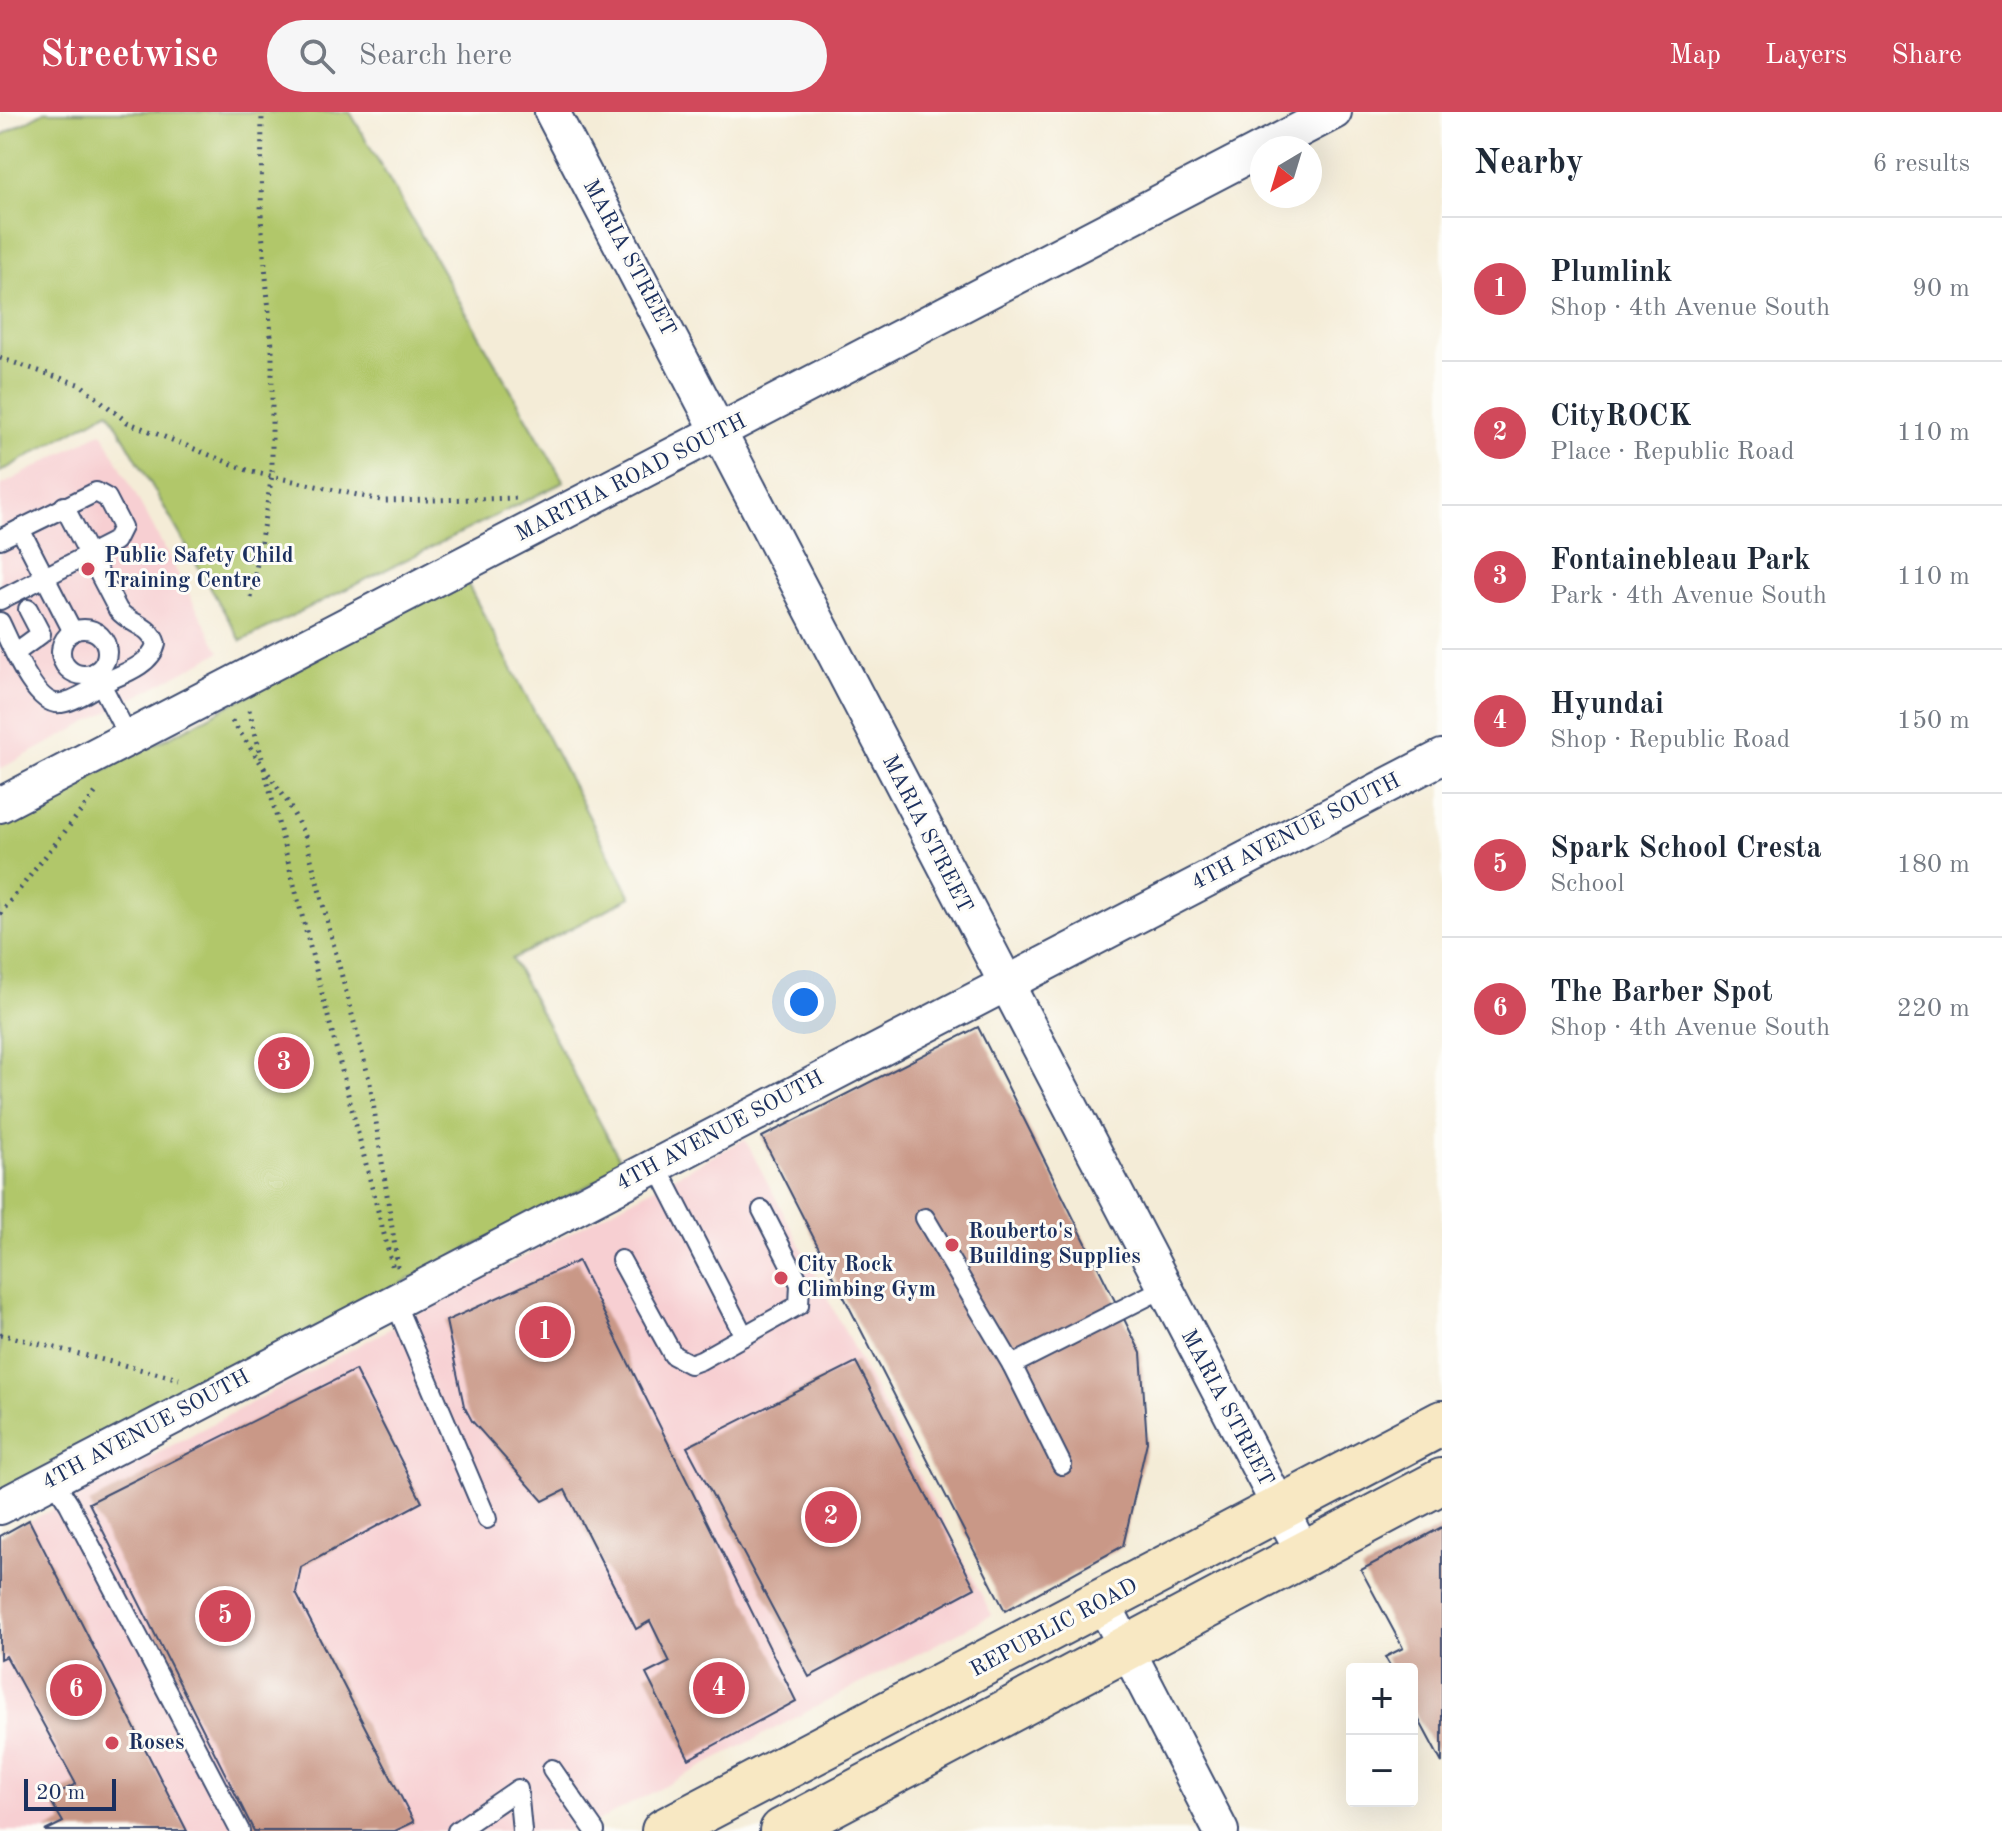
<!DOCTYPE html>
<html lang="en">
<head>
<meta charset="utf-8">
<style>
  :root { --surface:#fff; --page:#f6f6f7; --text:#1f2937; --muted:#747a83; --line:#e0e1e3; --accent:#d1495b }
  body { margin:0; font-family:"Old Standard TT",serif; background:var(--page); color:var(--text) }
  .controls { position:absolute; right:24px; bottom:24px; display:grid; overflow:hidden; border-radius:8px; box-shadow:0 8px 32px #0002 }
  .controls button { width:72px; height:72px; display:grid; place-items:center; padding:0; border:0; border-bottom:2px solid var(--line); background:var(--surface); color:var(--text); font:40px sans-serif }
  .compass { position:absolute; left:1250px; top:24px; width:72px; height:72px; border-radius:50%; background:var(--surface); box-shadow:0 8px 32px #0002; rotate:218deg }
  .scale { position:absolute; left:24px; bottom:20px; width:92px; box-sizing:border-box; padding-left:8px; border:4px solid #1b2f5e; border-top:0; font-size:22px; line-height:28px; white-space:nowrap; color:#1b2f5e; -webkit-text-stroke:6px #fdfcf7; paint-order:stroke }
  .you { position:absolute; left:804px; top:890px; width:28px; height:28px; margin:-20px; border:6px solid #fff; border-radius:50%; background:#1a73e8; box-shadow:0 0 0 12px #1a73e833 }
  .badge { display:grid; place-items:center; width:52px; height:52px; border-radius:50%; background:var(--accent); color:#fff; font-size:26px; font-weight:700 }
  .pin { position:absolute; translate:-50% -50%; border:4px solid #fff; box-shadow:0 2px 8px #0006 }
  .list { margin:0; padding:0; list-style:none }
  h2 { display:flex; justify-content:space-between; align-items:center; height:104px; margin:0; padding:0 32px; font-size:34px }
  h2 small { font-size:26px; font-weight:400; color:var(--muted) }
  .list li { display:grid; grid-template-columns:52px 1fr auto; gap:24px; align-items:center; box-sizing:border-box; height:144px; padding:0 32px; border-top:2px solid var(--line) }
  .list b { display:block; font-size:30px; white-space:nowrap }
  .list p { margin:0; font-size:26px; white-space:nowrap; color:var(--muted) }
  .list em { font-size:26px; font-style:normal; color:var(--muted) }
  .icon { flex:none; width:44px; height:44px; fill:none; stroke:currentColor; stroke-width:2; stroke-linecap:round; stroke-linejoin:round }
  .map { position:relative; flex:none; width:1442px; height:1719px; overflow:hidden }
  header { display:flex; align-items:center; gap:48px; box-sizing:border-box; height:112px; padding:0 40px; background:var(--accent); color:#fff }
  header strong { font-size:38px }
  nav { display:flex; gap:44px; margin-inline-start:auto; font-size:28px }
  .search { width:560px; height:72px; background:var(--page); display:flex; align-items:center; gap:20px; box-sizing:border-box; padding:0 28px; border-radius:44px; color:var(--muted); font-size:30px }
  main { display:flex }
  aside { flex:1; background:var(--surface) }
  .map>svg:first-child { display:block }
  .built { fill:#f7cfd2 }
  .green { fill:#b1c76b; stroke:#667b64; stroke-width:2 }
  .building { fill:#c99887 }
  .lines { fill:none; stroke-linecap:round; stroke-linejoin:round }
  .lane-casing { stroke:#3c4b70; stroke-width:22 }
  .street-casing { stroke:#3c4b70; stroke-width:38 }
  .secondary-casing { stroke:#3c4b70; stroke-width:48 }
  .path { stroke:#3c4b70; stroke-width:5; stroke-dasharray:2 6; stroke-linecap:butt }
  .lane { stroke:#fff; stroke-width:18 }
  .street { stroke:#fff; stroke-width:34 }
  .secondary { stroke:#f8e8c3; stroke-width:44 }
  .poi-dot { fill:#d1495b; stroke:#fdfcf7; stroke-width:3 }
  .labels { text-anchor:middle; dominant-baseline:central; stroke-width:6; stroke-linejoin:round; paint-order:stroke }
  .street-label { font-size:22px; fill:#1b2f5e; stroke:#fdfcf7 }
  .poi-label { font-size:22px; font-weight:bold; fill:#1b2f5e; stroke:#fdfcf7; text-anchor:start }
</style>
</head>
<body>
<header>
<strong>Streetwise</strong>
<div class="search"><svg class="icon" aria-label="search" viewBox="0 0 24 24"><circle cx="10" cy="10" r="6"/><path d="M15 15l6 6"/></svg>Search here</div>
<nav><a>Map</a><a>Layers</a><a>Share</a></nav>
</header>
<main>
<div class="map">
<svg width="1442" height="1719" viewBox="0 0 1442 1719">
  <rect width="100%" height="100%" fill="#fdfcf7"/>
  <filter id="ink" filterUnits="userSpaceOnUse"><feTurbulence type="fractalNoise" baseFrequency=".0125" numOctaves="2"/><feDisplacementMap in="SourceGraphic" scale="16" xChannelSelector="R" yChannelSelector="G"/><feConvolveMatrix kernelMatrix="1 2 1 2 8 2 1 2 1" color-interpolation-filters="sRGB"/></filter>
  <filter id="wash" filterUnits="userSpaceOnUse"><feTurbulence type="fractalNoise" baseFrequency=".006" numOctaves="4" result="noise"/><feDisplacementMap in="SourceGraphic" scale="32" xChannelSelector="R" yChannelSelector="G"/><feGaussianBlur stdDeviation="1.8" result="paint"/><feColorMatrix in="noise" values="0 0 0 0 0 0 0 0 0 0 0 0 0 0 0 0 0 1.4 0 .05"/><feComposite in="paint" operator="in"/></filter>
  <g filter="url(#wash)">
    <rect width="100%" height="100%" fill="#f4ecd7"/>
    <g class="built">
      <polygon points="102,320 220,540 0,657 0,374"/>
      <polygon points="745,1027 992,1503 579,1719 0,1719 0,1425"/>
    </g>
    <g class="green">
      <polygon points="44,0 350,0 564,370 241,529 109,299 0,360 0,24"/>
      <polygon points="464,465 631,785 512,847 624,1055 0,1381 0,711 191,614"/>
    </g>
    <g id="blocks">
      <g class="building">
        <polygon points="978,915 1141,1241 1147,1330 1123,1434 1005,1499 762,1025"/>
        <polygon points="578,1149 796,1589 689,1647 646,1562 670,1550 650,1509 636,1517 565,1378 543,1389 472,1309 464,1294 446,1209"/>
        <polygon points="856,1250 975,1476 809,1565 687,1335"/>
        <polygon points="355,1258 422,1390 301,1455 296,1481 414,1710 395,1719 254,1719 89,1391"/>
        <polygon points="29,1408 187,1719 45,1719 63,1710 49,1686 76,1672 6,1544 0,1547 0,1424"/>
        <polygon points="1442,1415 1442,1651 1412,1595 1412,1557 1392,1557 1385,1545 1403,1536 1361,1458"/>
      </g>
    </g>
  </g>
  <g filter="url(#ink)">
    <use href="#blocks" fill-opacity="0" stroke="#3c4b70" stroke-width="2"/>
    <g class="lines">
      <g class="lane-casing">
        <g id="lane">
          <path d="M64,394L118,498C130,513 151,513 156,532C151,554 119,563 101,572L95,560"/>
          <polyline points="20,417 73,520"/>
          <polyline points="0,427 96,380 107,386 122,415 115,429 0,488"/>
          <path d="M0,510C10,530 35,596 61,591C75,589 89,579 101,572L129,626"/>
          <circle cx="84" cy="540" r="23"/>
          <polyline points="15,541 41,522 28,497"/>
          <polyline points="656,1052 744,1224"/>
          <polyline points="925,1106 1012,1253"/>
          <polyline points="621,1148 673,1243 690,1252 701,1248 799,1193 800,1172 762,1098"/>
          <polyline points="394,1188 487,1407"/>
          <polyline points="1062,1353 1012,1253 1164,1176"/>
          <polyline points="53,1367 69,1392 240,1719"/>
          <polyline points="552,1657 595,1719"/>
          <polyline points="457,1719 518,1677 522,1719"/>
        </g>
      </g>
      <g class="street-casing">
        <g id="street">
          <polyline points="552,0 1304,1442"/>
          <polyline points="1265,36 1334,0"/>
          <polyline points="0,693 1262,37"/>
          <polyline points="0,1395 1442,645"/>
          <polyline points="1103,1491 1221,1719"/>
        </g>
      </g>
      <g class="secondary-casing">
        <g id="secondary">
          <polyline points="664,1719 1442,1311"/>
          <polyline points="782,1719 1442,1369"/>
        </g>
      </g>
      <g class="path">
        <polyline points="0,246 81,273 127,310 252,360 385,389 521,386"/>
        <polyline points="251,486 272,363 272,235 261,107 262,0"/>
        <polyline points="249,598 262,646"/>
        <polyline points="232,609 287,689 305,724 370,971 398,1155"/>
        <polyline points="264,656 393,1157"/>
        <polyline points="0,802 96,680"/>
        <polyline points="0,1222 179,1267"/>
      </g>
      <use href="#lane" class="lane"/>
      <use href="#street" class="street"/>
      <use href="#secondary" class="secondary"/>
    </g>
  </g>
  <g class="poi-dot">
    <circle cx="88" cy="457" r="8"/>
    <circle cx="952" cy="1133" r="8"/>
    <circle cx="781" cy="1166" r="8"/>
    <circle cx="112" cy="1631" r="8"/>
  </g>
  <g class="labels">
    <g class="street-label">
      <text transform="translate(629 146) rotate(62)">MARIA STREET</text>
      <text transform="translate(631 366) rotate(-27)">MARTHA ROAD SOUTH</text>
      <text transform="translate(1296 720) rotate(-27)">4TH AVENUE SOUTH</text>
      <text transform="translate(927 722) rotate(63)">MARIA STREET</text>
      <text transform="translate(720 1019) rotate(-28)">4TH AVENUE SOUTH</text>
      <text transform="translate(1227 1296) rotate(62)">MARIA STREET</text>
      <text transform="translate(146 1318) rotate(-28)">4TH AVENUE SOUTH</text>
      <text transform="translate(1054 1516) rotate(-28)">REPUBLIC ROAD</text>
    </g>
    <g class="poi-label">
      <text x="104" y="444">Public Safety Child<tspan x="104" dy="25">Training Centre</tspan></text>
      <text x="968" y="1120">Rouberto's<tspan x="968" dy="25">Building Supplies</tspan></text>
      <text x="797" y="1153">City Rock<tspan x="797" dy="25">Climbing Gym</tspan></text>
      <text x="128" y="1631">Roses</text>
    </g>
  </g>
</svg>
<div class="controls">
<button>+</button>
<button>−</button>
</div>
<svg class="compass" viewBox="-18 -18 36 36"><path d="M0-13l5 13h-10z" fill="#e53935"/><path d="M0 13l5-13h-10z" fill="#747a83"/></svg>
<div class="scale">20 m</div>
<div class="you"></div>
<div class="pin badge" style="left:545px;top:1220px">1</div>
<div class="pin badge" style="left:831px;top:1405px">2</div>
<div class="pin badge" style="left:284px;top:951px">3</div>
<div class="pin badge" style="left:719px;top:1576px">4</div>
<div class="pin badge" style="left:225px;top:1504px">5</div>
<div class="pin badge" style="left:76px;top:1578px">6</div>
</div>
<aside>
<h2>Nearby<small>6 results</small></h2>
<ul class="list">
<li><span class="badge">1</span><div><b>Plumlink</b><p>Shop · 4th Avenue South</p></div><em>90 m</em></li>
<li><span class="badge">2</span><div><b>CityROCK</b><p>Place · Republic Road</p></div><em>110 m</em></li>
<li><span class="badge">3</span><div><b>Fontainebleau Park</b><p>Park · 4th Avenue South</p></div><em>110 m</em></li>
<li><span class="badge">4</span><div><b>Hyundai</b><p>Shop · Republic Road</p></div><em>150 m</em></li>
<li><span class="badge">5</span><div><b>Spark School Cresta</b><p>School</p></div><em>180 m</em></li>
<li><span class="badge">6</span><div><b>The Barber Spot</b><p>Shop · 4th Avenue South</p></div><em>220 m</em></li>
</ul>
</aside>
</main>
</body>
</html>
